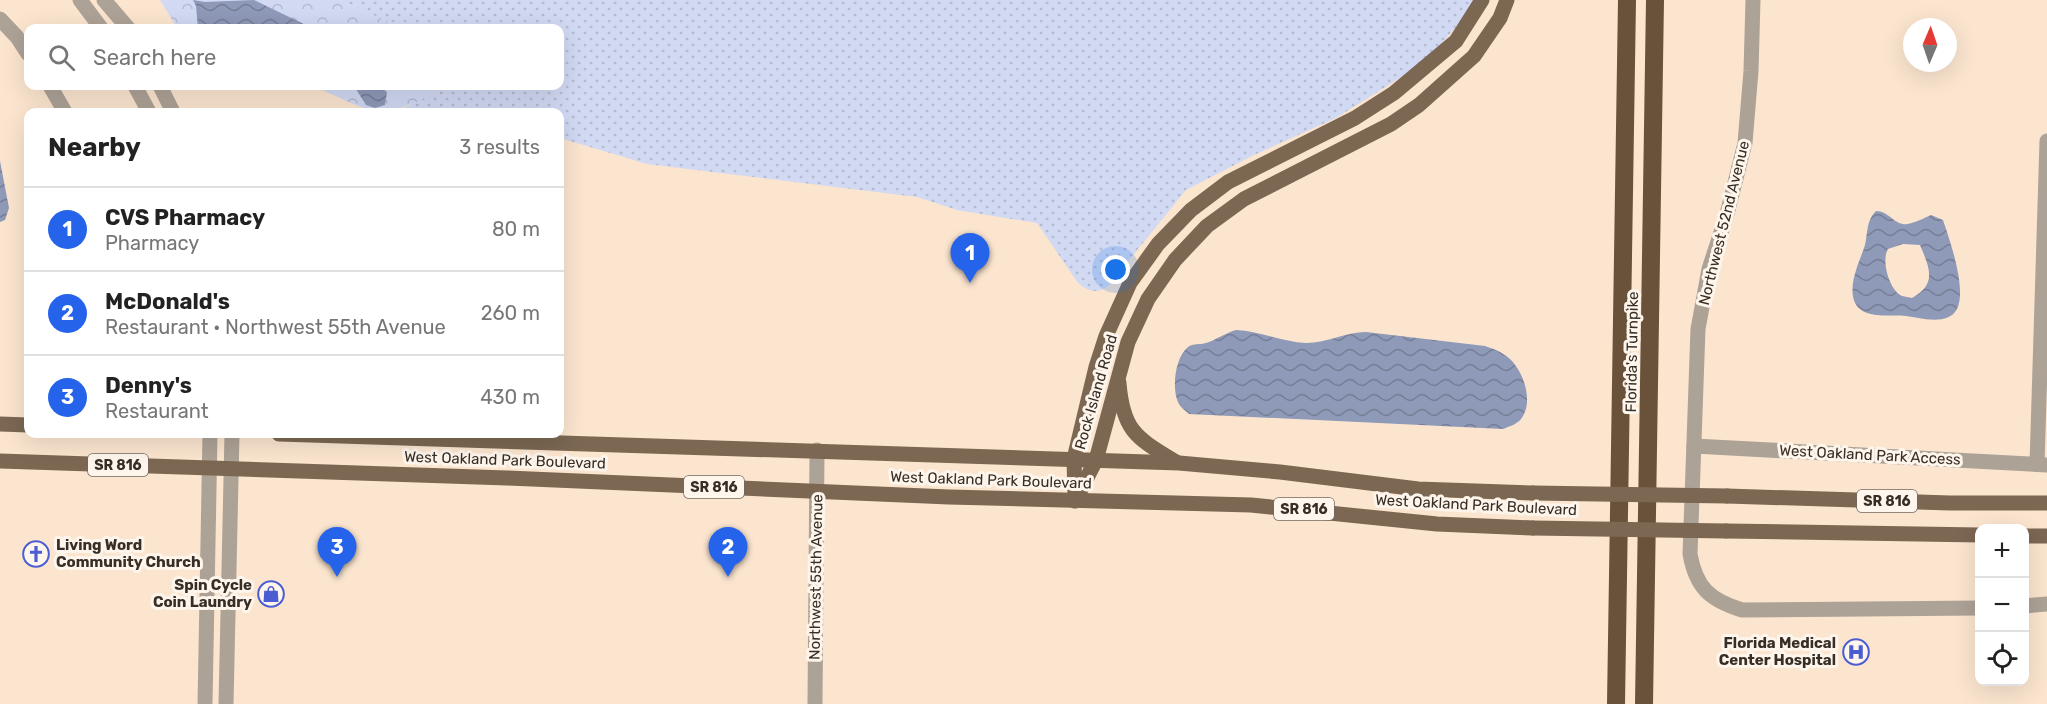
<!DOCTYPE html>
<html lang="en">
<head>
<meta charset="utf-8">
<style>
  :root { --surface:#fff; --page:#f6f6f6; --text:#222; --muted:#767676; --line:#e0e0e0; --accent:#2563eb }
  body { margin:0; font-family:Rubik,sans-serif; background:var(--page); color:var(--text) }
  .controls { position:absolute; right:18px; bottom:18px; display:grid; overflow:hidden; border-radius:12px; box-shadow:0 6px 24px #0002 }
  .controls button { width:54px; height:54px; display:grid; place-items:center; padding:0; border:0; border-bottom:2px solid var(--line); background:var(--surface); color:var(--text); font:30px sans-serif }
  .compass { position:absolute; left:1903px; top:18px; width:54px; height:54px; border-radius:50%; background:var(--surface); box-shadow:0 6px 24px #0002; rotate:2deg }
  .you { position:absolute; left:1116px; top:270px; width:21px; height:21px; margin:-15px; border:4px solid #fff; border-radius:50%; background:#1a73e8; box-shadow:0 0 0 9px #1a73e833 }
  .badge { display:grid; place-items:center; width:39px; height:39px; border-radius:50%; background:var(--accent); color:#fff; font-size:20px; font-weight:700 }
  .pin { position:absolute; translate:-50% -50px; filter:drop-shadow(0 2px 3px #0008) }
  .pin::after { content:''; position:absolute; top:32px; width:21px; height:18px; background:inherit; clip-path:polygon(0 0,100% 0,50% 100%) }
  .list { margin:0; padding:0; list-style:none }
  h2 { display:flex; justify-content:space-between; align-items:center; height:78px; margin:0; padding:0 24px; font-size:26px }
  h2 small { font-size:20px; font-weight:400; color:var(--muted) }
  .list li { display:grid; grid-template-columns:39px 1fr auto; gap:18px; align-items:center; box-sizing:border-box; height:84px; padding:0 24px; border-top:2px solid var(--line) }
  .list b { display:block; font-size:22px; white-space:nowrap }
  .list p { margin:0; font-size:20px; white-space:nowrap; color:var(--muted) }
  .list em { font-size:20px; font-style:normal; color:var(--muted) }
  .icon { flex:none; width:33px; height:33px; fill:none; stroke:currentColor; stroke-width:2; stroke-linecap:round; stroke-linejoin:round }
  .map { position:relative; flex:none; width:2047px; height:704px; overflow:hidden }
  .search { position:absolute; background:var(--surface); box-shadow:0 6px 24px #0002; left:24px; top:24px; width:540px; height:66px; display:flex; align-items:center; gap:15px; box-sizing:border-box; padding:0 21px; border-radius:12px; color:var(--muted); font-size:22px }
  .panel { position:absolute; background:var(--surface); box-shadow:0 6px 24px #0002; left:24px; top:108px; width:540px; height:330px; border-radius:12px }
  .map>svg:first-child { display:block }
  .grass { fill:url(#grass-dots) }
  .park { fill:url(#park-crowns) }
  .water { fill:url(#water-waves); fill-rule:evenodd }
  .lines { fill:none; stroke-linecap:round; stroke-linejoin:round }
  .minor { stroke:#ada296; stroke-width:15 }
  .major { stroke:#7b6752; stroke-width:15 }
  .highway { stroke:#695239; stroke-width:18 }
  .major-bridge { stroke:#7b6752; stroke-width:15 }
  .labels { text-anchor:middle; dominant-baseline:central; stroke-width:6; stroke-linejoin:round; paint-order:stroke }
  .shield { fill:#fef5ec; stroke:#736a61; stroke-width:1.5 }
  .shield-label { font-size:14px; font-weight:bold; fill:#372f26 }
  .street-label { font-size:15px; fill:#372f26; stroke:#fef5ec }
  .poi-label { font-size:15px; font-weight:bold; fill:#372f26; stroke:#fef5ec; text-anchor:end }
</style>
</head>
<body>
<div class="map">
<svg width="2047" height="704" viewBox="0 0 2047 704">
  <defs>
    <pattern id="grass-dots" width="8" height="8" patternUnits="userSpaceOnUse" patternTransform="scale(1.5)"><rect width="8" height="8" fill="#d1d9f3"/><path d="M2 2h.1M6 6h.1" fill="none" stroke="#b4bbd0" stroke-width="1.8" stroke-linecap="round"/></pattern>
    <pattern id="park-crowns" width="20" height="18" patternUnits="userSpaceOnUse" patternTransform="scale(1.5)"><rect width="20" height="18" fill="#d1d9f3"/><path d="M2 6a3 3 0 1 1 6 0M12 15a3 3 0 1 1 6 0" fill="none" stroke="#b4bbd0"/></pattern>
    <pattern id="water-waves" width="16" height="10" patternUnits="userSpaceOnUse" patternTransform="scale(1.5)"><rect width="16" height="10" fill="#8f99b8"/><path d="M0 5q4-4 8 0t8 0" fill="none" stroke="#767d95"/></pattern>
  </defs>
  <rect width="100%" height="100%" fill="#fbe5cf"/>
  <path class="grass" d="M338,0H1480L1424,63L1336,118L1254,155L1186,190L1108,286C1097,294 1089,292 1078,283L1037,223L957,210L917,197L647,164L560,138V112H429L402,109L444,88V86H560V28H403Z"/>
  <g class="park">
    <polygon points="160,0 338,0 403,28 177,28"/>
    <path d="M308,86H444V88C411,105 389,120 351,103C337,97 323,89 308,86Z"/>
  </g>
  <g class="water">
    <polygon points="193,0 205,2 254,0 312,28 198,28 196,6"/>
    <polygon points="354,86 379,86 387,92 385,105 375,108 366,105"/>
    <polygon points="0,161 9,208 5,220 0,222"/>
    <path d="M1876,211C1889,211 1895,226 1907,224C1915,223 1924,218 1931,215L1943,220C1950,241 1967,289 1957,309C1948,326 1921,318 1906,316C1891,314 1864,320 1855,303C1847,285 1860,261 1865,245C1868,232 1866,221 1876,211ZM1903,244L1920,245C1929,267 1938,284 1912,298C1909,297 1905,297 1902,296C1889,290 1881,260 1888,249Z"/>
    <path d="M1236,330C1260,331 1282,342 1306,343C1328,343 1345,332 1366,332L1485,346C1494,349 1502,352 1510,359C1523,371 1533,399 1523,416C1519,424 1510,426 1503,429L1189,414C1186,411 1181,408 1179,404C1171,390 1175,357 1188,347C1193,343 1200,345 1206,343C1216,340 1225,333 1236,330Z"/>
  </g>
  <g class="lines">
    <g class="minor">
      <polyline points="80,0 101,28"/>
      <polyline points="104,0 128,28"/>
      <path d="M1753,0L1751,71L1745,143L1727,214L1709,269L1698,329L1690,554C1696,588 1710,600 1742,610L1980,608"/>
      <polyline points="0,19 17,37 28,54"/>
      <polyline points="50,86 65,112"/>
      <polyline points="135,86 149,112"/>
      <polyline points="160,86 173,112"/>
      <polyline points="1694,446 2047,465"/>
      <polyline points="2037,464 2047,141"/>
      <polyline points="2024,606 2047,604"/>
      <polyline points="205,704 210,434"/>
      <polyline points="226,704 232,434"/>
      <polyline points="815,704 817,450"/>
    </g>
    <g class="major">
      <path d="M1119,383C1123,432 1137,438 1176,462"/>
      <polyline points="0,424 28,425"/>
      <polyline points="279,434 1179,463 1280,472 1418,489 1533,493"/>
      <polyline points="0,461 507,478 949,497 1251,505 1437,524 1533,528"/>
      <polyline points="1727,496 1950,503 2047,503"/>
      <polyline points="1075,497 1074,459 1096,367 1106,336 1130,283 1158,244 1191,210 1228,182 1355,118 1394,93 1456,41 1482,0"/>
      <polyline points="1075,501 1096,460 1128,342 1148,299 1175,260 1207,226 1244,199 1391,124 1419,105 1474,56 1500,18 1507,0"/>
      <polyline points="1726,531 1980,535"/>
      <polyline points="2024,536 2047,536"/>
    </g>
    <g class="highway">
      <polyline points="1616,704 1627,0"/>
      <polyline points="1644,704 1655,0"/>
    </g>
    <g class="major-bridge">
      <polyline points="1533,493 1727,496"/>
      <polyline points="1533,528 1726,531"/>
    </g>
  </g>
  <defs>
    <g id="church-ring" transform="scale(1.35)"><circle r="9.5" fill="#fef5ec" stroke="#4b5dd2" stroke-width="1.5"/><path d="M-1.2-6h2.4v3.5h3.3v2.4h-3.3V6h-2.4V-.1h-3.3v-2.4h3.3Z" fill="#4b5dd2"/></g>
    <g id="shop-ring" transform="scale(1.35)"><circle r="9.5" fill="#fef5ec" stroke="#4b5dd2" stroke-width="1.5"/><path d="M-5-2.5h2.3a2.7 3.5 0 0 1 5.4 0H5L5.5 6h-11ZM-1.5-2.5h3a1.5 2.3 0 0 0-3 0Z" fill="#4b5dd2"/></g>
    <g id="hospital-ring" transform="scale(1.35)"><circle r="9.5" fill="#fef5ec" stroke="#4b5dd2" stroke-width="1.5"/><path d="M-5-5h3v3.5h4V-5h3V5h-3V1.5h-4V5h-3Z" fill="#4b5dd2"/></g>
  </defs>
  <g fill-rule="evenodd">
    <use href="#church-ring" x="36" y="554"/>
    <use href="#shop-ring" x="271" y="594"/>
    <use href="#hospital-ring" x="1856" y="652"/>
  </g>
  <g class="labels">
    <g class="shield">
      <rect x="88" y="454" width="60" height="22" rx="4.5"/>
      <rect x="684" y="476" width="60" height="22" rx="4.5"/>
      <rect x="1857" y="490" width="60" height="22" rx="4.5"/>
      <rect x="1274" y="498" width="60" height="22" rx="4.5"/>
    </g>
    <g class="shield-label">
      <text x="118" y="465">SR 816</text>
      <text x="714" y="487">SR 816</text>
      <text x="1887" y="501">SR 816</text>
      <text x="1304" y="509">SR 816</text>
    </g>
    <g class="street-label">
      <text transform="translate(1724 223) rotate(-76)">Northwest 52nd Avenue</text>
      <text transform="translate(1632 352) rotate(-89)">Florida's Turnpike</text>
      <text transform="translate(1096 392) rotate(-74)">Rock Island Road</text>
      <text transform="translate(1870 455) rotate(3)">West Oakland Park Access</text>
      <text transform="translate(505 460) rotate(2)">West Oakland Park Boulevard</text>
      <text transform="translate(991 480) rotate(2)">West Oakland Park Boulevard</text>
      <text transform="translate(1476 505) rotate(3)">West Oakland Park Boulevard</text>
      <text transform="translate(816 577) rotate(-89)">Northwest 55th Avenue</text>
    </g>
    <g class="poi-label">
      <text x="56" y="545" text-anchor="start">Living Word<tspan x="56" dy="17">Community Church</tspan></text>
      <text x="252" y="585">Spin Cycle<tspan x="252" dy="17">Coin Laundry</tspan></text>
      <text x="1836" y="643">Florida Medical<tspan x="1836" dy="17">Center Hospital</tspan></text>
    </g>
  </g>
</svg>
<div class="controls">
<button>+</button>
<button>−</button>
<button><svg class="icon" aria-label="locate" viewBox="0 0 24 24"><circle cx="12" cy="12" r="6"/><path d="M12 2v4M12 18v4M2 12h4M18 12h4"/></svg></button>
</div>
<svg class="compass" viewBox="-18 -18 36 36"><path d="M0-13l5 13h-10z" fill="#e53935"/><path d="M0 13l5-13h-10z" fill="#767676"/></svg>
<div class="you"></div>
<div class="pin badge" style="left:970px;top:283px">1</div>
<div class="pin badge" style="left:728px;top:577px">2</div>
<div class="pin badge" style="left:337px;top:577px">3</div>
<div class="search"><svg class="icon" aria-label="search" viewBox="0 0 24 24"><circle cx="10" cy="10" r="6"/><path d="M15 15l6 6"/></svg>Search here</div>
<section class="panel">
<h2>Nearby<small>3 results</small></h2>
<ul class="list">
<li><span class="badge">1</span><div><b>CVS Pharmacy</b><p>Pharmacy</p></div><em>80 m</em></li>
<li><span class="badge">2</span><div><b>McDonald's</b><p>Restaurant · Northwest 55th Avenue</p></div><em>260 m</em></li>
<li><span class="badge">3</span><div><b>Denny's</b><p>Restaurant</p></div><em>430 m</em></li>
</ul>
</section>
</div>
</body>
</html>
